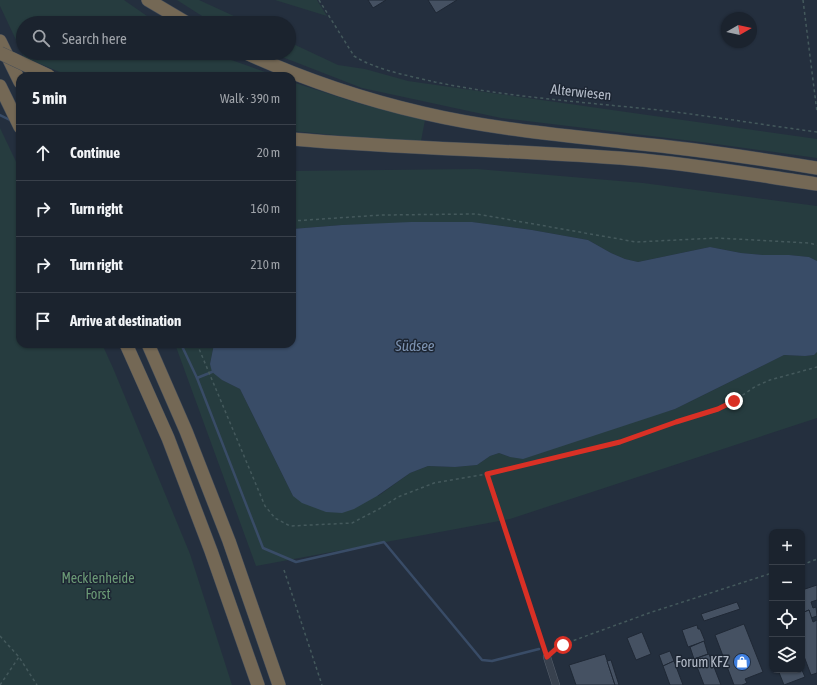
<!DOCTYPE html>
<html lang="en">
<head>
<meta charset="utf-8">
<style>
  :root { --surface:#1b232e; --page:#242b36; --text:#f1f3f6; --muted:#a0a4aa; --line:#39404a }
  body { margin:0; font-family:"Asap Condensed",sans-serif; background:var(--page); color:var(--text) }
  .controls { position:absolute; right:12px; bottom:12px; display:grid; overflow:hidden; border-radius:8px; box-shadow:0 1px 3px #0004 }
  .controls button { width:36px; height:36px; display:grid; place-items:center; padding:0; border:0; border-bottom:1px solid var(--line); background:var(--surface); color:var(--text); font:20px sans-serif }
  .compass { position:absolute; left:721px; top:12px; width:36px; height:36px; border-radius:50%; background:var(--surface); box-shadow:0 1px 3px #0004; rotate:81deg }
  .stop { position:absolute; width:12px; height:12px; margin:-9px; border:3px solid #d93025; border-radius:50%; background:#fff }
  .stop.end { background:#d93025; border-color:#fff; box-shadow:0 1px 4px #0008 }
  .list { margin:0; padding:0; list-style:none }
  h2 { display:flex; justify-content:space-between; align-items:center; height:52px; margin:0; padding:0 16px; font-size:17px }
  h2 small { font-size:13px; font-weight:400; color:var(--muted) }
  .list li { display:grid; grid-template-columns:26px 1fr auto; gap:12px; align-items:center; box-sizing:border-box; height:56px; padding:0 16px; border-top:1px solid var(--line) }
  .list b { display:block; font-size:15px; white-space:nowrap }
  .list em { font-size:13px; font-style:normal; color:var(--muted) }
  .icon { flex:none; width:22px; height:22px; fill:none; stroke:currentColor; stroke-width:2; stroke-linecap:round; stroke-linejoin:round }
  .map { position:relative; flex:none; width:817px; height:685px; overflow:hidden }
  .search { position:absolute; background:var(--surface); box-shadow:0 1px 3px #0004; left:16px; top:16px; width:280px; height:44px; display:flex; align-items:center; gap:10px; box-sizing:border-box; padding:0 14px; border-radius:22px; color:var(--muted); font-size:15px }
  .panel { position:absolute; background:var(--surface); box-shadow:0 1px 3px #0004; left:16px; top:72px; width:280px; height:276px; border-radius:12px }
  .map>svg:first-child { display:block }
  .green { fill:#263c3f }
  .water { fill:#394c67 }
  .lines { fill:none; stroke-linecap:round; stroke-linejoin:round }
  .stream { stroke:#394c67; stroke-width:2.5 }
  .building { fill:#455162; stroke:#1f2835 }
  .minor-casing { stroke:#565f6c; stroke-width:8 }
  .motorway-casing { stroke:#434c59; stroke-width:14 }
  .path { stroke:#44595c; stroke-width:1.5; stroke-dasharray:3 3; stroke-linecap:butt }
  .minor { stroke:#38414e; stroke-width:7 }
  .motorway { stroke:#746855; stroke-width:13 }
  .motorway-bridge-casing { stroke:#434c59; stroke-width:14; stroke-linecap:butt }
  .motorway-bridge { stroke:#746855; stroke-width:13 }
  .route { stroke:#d93025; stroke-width:5 }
  .labels { text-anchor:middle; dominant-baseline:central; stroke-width:3; stroke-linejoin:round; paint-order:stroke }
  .street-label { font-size:14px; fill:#b4bcc9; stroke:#1d2633 }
  .park-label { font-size:14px; fill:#6b9a76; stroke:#1d2633 }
  .poi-label { font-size:14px; fill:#b4bcc9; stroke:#1d2633; text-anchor:end }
  .water-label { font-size:15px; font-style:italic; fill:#7c92b1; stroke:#1d2633 }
</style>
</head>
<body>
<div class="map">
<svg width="817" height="685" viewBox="0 0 817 685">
  <rect width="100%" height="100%" fill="#242f3e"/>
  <g class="green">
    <polygon points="0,0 124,0 157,23 23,23 23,53 212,53 276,76 69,76 24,57 0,6"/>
    <polygon points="177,0 199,0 249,23 213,23"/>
    <polygon points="275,0 317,0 327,16"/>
    <polygon points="289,42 338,65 365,69 408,81 817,139 817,158 709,143 501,118 362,88 272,53 289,53"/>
    <polygon points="292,82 361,104 425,120 421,141 375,139 292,131"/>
    <polygon points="0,128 20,170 20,344 102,344 113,368 190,554 232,685 0,685"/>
    <polygon points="477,169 643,183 817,206 817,261 809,257 789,255 763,255 741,253 710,247 638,262 625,259 611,253 588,240 532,230 472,222 342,225 292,229 292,171"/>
    <polygon points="175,344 214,344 210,364 222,380 240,389 293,496 378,496 410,473 428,466 455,467 477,465 490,456 499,453 510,457 675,409 784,355 805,356 814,355 817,352 817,418 510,519 256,566"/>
  </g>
  <polygon class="water" points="411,222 472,222 532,230 588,240 611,253 625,259 638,262 710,247 741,253 763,255 789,255 809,257 817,261 817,352 814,355 805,356 784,355 675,409 523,459 510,457 499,453 490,456 477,465 455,467 428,466 410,473 377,496 354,509 342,513 326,512 302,503 293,496 240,389 222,380 212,372 210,364 214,344 292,344 292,229 342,225"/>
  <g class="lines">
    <g class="stream">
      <polyline points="0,115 12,121"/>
      <polyline points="181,344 197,378 212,372"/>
      <polyline points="197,378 263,548 296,562 384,542 482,660 492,661 539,649"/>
    </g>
  </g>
  <g class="building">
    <polygon points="368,0 386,0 373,8"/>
    <polygon points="428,0 457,0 436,13"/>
    <polygon points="817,585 817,600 811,602 813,608 816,607 817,616 811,618 809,610 804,612 802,606 802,590"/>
    <polygon points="737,602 740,609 704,621 701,614"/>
    <polygon points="809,610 813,622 817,620 817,673 811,675 802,651 802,613"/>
    <polygon points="744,624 763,672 745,679 747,683 742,685 734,685 715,635"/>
    <polygon points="697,625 698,629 700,629 705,641 688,647 682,630"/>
    <polygon points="642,632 651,654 636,660 627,638"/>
    <polygon points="704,641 708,654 694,659 690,647"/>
    <polygon points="670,651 674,661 663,666 659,655"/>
    <polygon points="605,654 615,685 576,685 569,665"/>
    <polygon points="709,654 721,685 704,685 694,659"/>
    <polygon points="611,660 619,685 615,685 607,661"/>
    <polygon points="674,661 683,685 670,685 663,666"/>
    <polygon points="778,670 802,670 805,677 784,685"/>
  </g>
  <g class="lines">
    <g class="minor-casing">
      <polyline id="minor" points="547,657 556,685"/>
    </g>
    <g class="motorway-casing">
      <g id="motorway">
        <polyline points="148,0 187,23"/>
        <polyline points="0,41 20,82"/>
        <path d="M246,53C303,79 362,99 423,113C491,129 562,135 632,143C694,149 755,158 817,168"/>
        <polyline points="0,86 20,127"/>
        <path d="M292,139C405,149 518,150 631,159C693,164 755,175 817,184"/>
        <polyline points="126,344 168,438 211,551 258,685"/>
        <polyline points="148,344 186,431 229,541 279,685"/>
      </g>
    </g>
    <g class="path">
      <path d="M319,0L354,56C376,70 410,76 435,82C508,97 583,102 658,110C711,116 764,125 817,132"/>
      <polyline points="803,0 817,112"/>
      <polyline points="292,221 382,215 477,214 636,242 717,238 809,243 817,245"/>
      <polyline points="197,344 265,506 275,518 290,526 352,523 379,509 398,497 434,483 487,474 620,442 676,422 718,409 734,401 756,386 770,380 817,367"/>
      <polyline points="487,474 546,651"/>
      <polyline points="802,565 817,559"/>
      <polyline points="284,570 322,685"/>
      <polyline points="0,636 19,657 37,685"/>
      <polyline points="553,652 558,647 575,640 649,613 772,573"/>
      <polyline points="0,685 19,657"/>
    </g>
    <use href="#minor" class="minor"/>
    <use href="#motorway" class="motorway"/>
    <g class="motorway-bridge-casing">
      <polyline id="motorway-bridge" points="0,53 49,76"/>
    </g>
    <use href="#motorway-bridge" class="motorway-bridge"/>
  </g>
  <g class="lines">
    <polyline class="route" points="563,645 558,647 547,657 487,474 620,442 676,422 718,409 734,401"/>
  </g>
  <defs>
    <g id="shop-disc" transform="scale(0.9)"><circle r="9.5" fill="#3f7fe0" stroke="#1d2633"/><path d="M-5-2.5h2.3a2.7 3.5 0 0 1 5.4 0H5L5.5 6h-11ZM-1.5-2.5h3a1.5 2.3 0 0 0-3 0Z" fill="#fff"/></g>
  </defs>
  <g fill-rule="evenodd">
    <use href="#shop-disc" x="742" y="662"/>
  </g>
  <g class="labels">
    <g class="street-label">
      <text transform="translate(581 92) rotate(6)">Alterwiesen</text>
    </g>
    <g class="park-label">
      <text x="98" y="578">Mecklenheide<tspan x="98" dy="16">Forst</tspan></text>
    </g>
    <g class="poi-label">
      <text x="729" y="662">Forum KFZ</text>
    </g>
    <g class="water-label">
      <text x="415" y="345">Südsee</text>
    </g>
  </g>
</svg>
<div class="controls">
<button>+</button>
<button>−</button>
<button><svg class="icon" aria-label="locate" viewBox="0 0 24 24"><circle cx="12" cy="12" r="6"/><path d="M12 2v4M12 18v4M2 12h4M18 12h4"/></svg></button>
<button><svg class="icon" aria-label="layers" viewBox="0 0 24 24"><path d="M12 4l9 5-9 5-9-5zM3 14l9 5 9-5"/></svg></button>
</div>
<svg class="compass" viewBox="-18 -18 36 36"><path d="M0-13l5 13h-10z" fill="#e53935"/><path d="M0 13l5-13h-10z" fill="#a0a4aa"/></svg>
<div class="stop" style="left:563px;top:645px"></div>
<div class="stop end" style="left:734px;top:401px"></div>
<div class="search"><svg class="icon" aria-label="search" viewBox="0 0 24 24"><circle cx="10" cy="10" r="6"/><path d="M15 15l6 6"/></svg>Search here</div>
<section class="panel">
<h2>5 min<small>Walk · 390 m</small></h2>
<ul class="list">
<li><svg class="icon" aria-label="ahead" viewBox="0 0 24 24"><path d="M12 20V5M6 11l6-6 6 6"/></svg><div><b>Continue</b></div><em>20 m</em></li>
<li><svg class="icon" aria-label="right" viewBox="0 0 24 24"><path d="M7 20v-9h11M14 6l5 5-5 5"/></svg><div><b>Turn right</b></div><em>160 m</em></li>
<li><svg class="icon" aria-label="right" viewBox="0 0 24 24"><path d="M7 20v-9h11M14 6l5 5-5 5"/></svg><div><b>Turn right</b></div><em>210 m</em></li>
<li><svg class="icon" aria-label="arrive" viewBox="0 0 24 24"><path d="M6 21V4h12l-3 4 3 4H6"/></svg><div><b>Arrive at destination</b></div></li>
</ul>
</section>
</div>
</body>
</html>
